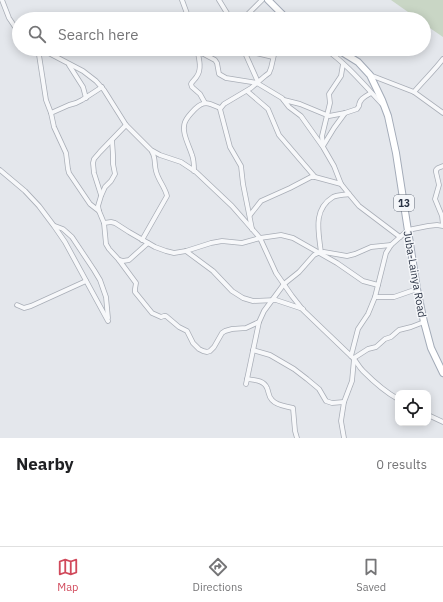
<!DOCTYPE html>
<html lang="en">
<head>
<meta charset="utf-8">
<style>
  :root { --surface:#fff; --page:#f6f6f6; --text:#202124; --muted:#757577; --line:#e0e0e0; --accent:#d1495b }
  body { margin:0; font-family:"IBM Plex Sans",sans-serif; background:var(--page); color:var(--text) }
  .controls { position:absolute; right:12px; bottom:12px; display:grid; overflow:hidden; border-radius:8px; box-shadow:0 2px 10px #0003 }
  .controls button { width:36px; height:36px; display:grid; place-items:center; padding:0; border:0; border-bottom:1px solid var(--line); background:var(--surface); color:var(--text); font:20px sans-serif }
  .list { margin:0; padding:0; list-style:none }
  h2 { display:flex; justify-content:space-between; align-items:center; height:52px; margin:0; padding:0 16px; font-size:17px }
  h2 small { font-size:13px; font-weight:400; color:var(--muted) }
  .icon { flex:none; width:22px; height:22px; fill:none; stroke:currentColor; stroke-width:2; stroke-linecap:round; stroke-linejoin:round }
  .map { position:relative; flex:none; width:443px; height:438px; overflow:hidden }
  .search { position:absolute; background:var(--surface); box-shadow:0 2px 10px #0003; left:12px; right:12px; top:12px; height:44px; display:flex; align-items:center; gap:10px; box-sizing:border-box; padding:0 14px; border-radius:22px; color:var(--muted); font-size:15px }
  .sheet { height:108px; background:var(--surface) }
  nav { display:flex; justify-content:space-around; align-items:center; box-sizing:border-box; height:56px; border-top:1px solid var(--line); background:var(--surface); font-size:11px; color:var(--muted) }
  nav a { display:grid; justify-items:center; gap:2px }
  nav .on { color:var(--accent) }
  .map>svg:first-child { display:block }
  .green { fill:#c9d6c5 }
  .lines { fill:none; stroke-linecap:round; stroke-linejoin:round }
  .minor-casing { stroke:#a9aeb7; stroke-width:5.5 }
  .primary-casing { stroke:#a3abb8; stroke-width:8 }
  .minor { stroke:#f7f8fa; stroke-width:4 }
  .primary { stroke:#fff; stroke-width:6 }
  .labels { text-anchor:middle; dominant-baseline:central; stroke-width:3; stroke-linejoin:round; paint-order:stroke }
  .shield { fill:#f4f6f9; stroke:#676e7b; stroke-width:1 }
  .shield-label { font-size:10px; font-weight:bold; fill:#2b3445 }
  .street-label { font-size:11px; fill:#2b3445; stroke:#f4f6f9 }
</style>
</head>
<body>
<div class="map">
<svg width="443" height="438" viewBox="0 0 443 438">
  <rect width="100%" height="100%" fill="#e4e7ec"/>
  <polygon class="green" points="391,0 443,0 443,37 424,24 424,19 418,19"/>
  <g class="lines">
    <g class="minor-casing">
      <g id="minor">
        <polyline points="2,0 9,18 19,33"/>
        <polyline points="182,0 189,19"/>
        <polyline points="219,0 230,18"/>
        <polyline points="243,19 262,0"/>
        <polyline points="36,49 39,55 46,100 51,113 54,127 66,153 68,169 69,173 90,204 99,211"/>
        <polyline points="41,49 83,71 96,81 104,90 126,125 151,150 160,155 181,162 196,172 232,206 260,238 276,273 292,296 303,310 351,356"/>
        <path d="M197,49C199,58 202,69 197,76C195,80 193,80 191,84L192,87L200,94L205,103"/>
        <polyline points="242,49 245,53 258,82"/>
        <polyline points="246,49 256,53 273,57"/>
        <path d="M325,49C345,62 366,87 383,105"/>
        <polyline points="198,51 215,60 217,63 219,74 226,78 257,83 282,98 289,107 301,116 323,147 334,166 341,184 349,194 359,206 400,237"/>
        <polyline points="69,65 83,87 86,98"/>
        <polyline points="370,75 414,92 443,113"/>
        <polyline points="247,91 268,109 279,135 315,177"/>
        <path d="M414,92C423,81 434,71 443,59"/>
        <path d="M284,100L300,104L329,116L345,113L357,109L359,106C359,99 366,96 371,93"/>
        <polyline points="51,113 69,105 76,103 82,100 102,87"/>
        <polyline points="112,140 113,155 113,164 115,174 111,181 105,187 101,196 98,206 99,211 104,223 106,244 109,249 119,260 123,261 129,260 148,243"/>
        <polyline points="323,146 322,136 330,103 329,94 341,76 343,64"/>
        <polyline points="323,146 334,128 345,113"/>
        <polyline points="443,166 438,168 436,170 436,172 439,185 435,199 442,216 443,225"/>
        <polyline points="0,170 25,191 39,206 54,226 65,242 108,321"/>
        <path d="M194,171C194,165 194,160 192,155C189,145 181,132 185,122C187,117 191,113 195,109C204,100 209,103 220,108"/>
        <polyline points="101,195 94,173 93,163 94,159 100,152 126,125"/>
        <polyline points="250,215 261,201 290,188 311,177 315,177 341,184"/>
        <polyline points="104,223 111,222 115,223 129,232 155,247 166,251 174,253 186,251 211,243 222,241 242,243 260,238 281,235 293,238 337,263 363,281 378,285"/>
        <polyline points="55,226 63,229 72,237 94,270 100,280 106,297 108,318"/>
        <polyline points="252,229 243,184 241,166 230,147 220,109 224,104 251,88 265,76 269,73 271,68 274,55 279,49"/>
        <path d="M142,240L167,196C165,187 158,180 156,171C154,165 156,158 152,152"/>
        <polyline points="186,251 213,271 232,291 243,298 253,301 276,300 303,309"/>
        <path d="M321,253C319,233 312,210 333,197C337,195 344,195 349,194"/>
        <polyline points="119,260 136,283 135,289 135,292 152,313 161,317 164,316 166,316 179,327 187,331 193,343 199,349 203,351 207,352 210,351 214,347 222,333 225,331 232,329 246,328 259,322 264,311 284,284 299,272 314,255 318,253 324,252 347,256 355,254 371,247 391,245"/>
        <polyline points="375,297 394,297 417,289"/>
        <polyline points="17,305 24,308 31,306 86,281"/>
        <polyline points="253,350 270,355 294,369 307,379 319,389 326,401 332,403 344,402"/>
        <polyline points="354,358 368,349 376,347 385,339 391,337 399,330 411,327 424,322"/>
        <path d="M247,379C254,380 264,380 267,388C269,392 268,396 272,400C277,406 286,406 293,408L295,431L297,438"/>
        <polyline points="246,384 259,322"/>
        <path d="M398,399C387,393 372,380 363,371C358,366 356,360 351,356L358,329L368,314L375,297L386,253L391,245L408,230L428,226L437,225L443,226"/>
        <polyline points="428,415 443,422"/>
        <polyline points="344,438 341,421 344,402 352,381 354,359"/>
      </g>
    </g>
    <g class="primary-casing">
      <g id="primary">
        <polyline points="268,0 287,19"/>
        <polyline points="337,49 358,62 370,75 382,100 388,116 396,153 417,289 424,322 431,348 443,373"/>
      </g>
    </g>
    <use href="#minor" class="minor"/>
    <use href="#primary" class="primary"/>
  </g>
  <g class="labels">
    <rect class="shield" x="394" y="195" width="20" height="16" rx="3"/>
    <g class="shield-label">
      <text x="404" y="203">13</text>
    </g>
    <g class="street-label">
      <text transform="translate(415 274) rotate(80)">Juba-Lainya Road</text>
    </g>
  </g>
</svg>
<div class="controls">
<button><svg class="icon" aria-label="locate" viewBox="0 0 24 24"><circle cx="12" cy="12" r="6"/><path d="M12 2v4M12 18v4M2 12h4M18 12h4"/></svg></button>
</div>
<div class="search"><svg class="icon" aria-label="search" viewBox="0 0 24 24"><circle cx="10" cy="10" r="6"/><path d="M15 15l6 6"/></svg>Search here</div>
</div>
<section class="sheet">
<h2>Nearby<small>0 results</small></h2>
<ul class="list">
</ul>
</section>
<nav>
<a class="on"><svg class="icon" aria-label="map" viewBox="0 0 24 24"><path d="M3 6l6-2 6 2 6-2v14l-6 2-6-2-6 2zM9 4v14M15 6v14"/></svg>Map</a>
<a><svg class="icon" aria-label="directions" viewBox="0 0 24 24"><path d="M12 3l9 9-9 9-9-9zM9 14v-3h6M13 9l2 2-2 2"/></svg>Directions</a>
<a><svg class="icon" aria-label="saved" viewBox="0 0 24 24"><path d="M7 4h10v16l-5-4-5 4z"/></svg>Saved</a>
</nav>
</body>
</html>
